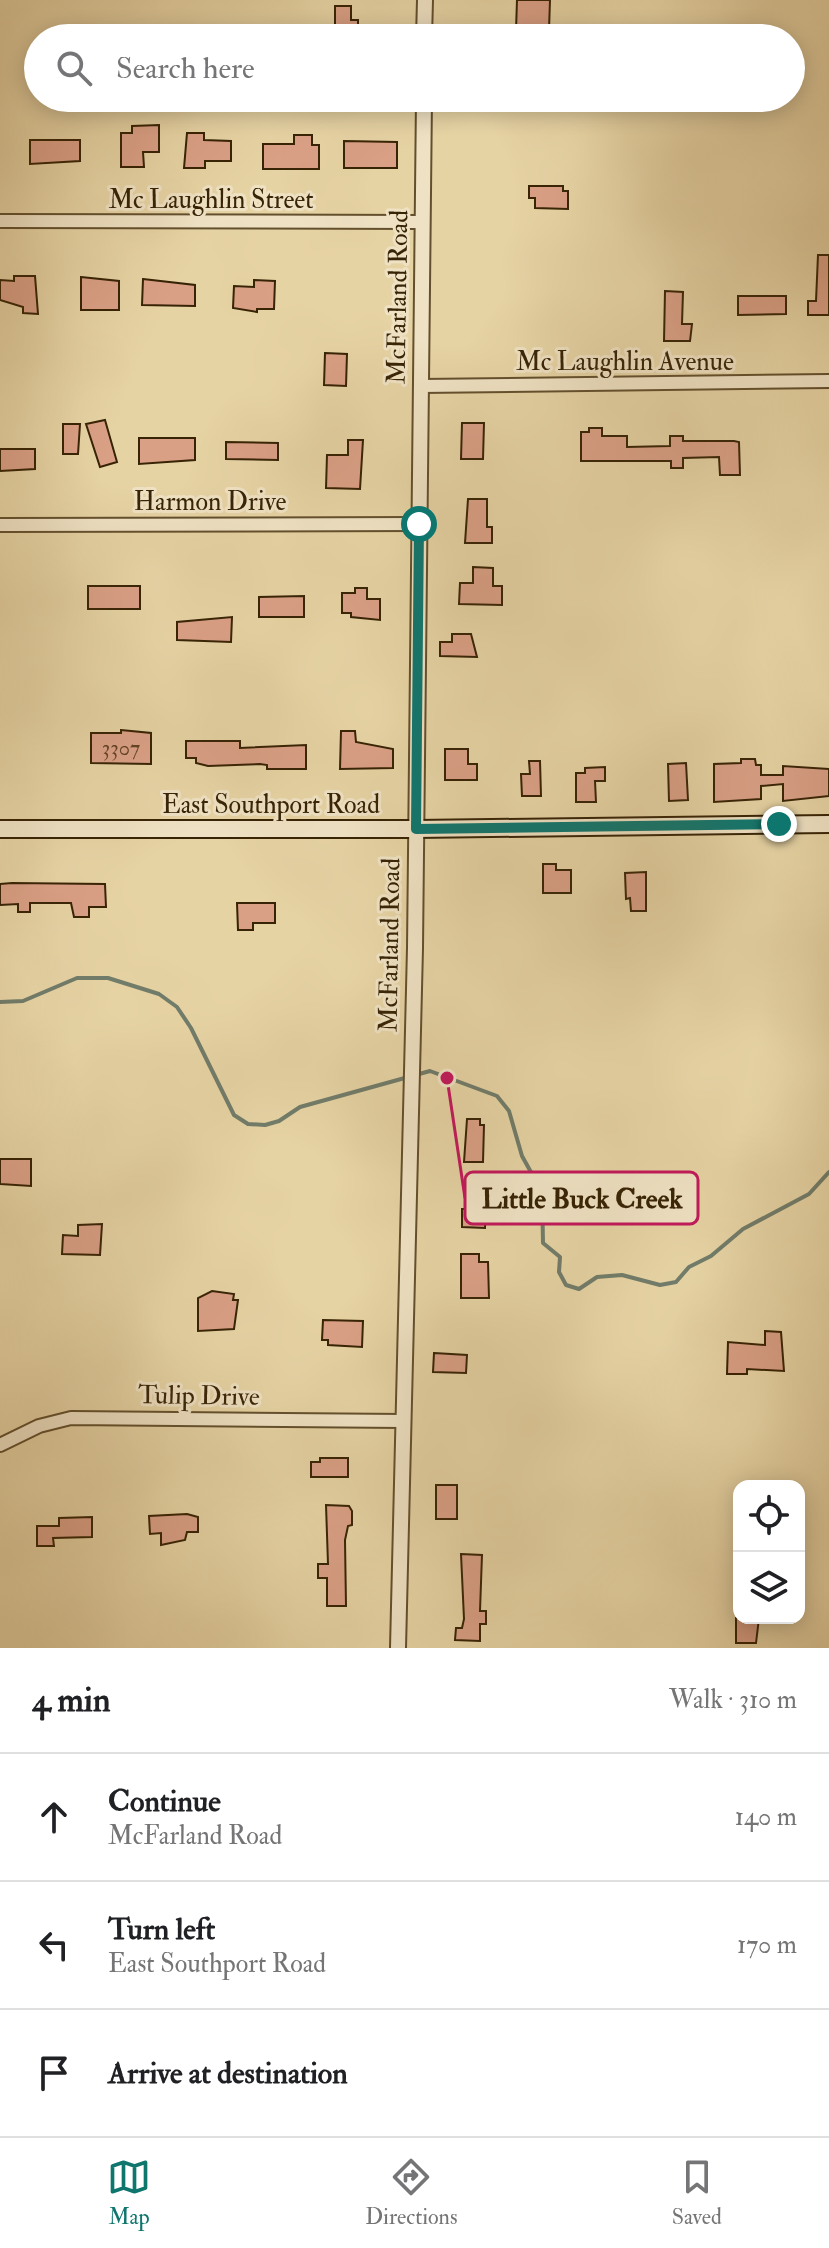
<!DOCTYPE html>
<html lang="en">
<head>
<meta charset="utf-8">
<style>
  :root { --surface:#fff; --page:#f2f2f2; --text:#202124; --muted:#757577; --line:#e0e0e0; --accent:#0f766e }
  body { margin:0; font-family:"IM FELL Double Pica",serif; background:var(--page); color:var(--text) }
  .controls { position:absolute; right:24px; bottom:24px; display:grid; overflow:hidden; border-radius:16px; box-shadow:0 4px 20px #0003 }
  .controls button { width:72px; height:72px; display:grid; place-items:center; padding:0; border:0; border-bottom:2px solid var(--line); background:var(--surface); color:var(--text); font:40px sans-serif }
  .stop { position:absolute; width:24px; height:24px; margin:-18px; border:6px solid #0f766e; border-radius:50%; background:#fff }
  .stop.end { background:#0f766e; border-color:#fff; box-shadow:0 2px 8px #0008 }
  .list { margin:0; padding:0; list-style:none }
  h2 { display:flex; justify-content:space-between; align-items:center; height:104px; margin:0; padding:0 32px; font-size:34px }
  h2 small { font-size:26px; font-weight:400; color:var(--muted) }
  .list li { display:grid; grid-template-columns:52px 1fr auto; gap:24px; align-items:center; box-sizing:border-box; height:128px; padding:0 32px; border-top:2px solid var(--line) }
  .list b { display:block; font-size:30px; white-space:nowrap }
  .list p { margin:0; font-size:26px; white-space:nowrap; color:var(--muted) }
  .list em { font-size:26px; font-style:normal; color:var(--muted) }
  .icon { flex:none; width:44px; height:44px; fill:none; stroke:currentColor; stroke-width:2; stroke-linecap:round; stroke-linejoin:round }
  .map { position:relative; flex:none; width:829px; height:1648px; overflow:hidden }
  .search { position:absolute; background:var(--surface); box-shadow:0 4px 20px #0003; left:24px; right:24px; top:24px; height:88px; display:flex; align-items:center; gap:20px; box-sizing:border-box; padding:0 28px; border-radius:44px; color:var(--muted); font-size:30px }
  .sheet { height:488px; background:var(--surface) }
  nav { display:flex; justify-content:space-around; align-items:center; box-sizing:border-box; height:112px; border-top:2px solid var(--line); background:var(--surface); font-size:22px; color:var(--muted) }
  nav a { display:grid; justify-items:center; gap:4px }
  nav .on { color:var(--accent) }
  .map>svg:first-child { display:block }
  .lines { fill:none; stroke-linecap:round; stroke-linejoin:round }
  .stream { stroke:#717c6a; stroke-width:4 }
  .building { fill:#daa086; stroke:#372305; stroke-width:2 }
  .minor-casing { stroke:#634f2d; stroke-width:16 }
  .tertiary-casing { stroke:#634f2d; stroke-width:18 }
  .secondary-casing { stroke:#372305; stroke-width:20 }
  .minor { stroke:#efe2c4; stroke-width:12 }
  .tertiary { stroke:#efe2c4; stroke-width:14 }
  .secondary { stroke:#efe2c4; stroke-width:16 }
  .route { stroke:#0f766e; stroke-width:10 }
  .labels { text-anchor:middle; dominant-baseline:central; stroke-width:6; stroke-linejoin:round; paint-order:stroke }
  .number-label { font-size:22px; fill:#604225 }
  .street-label { font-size:26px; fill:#372305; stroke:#efe2c4 }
  .leader { fill:none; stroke:#c2185b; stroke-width:3 }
  .callout-dot { fill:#c2185b; stroke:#efe2c4; stroke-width:3 }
  .callout { fill:#efe2c4; stroke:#c2185b; stroke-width:3 }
  .callout-label { font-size:28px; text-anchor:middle; font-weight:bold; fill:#372305 }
</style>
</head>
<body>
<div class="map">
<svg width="829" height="1648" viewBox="0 0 829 1648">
  <rect width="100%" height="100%" fill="#e6d3a4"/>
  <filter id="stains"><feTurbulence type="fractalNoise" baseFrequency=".0025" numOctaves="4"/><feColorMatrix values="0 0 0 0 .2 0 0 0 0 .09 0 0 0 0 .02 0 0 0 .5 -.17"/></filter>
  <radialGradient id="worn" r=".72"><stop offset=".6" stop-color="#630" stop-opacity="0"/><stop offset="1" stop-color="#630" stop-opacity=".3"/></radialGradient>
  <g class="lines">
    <polyline class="stream" points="0,1002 23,1001 77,978 108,978 159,994 177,1007 191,1028 234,1115 248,1124 265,1125 279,1121 300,1107 430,1071 497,1096 509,1111 522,1156 542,1192 543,1243 560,1257 559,1272 566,1285 579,1289 597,1277 622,1275 660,1285 676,1282 689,1267 711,1256 743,1229 809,1194 829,1172"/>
  </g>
  <g class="building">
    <polygon points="517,0 550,0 549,30 516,30"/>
    <polygon points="335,6 351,6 351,20 358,20 358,38 335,38"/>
    <polygon points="159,125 159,152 143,152 144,167 121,167 121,133 132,133 132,126"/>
    <polygon points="187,133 204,133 204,140 231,141 231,161 205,161 205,168 184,168"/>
    <polygon points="294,135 312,135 312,145 319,145 319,169 263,169 263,144 294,144"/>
    <polygon points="30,140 80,140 80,161 30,164"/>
    <polygon points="344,141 397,142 397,168 344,168"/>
    <polygon points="529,186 563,186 563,191 568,191 568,209 535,208 535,198 529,198"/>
    <polygon points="818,255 829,255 829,315 808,315 808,301 816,301"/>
    <polygon points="14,276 35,276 38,314 23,313 23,307 0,300 0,280 14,281"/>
    <polygon points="81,277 119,281 119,310 81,310"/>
    <polygon points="143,279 195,285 195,306 142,305"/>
    <polygon points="254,280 275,281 274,309 257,309 257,312 233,308 234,286 254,287"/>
    <polygon points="665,291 683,292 682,324 692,324 690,341 664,341"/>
    <polygon points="738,296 786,296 786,314 738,315"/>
    <polygon points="325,353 347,354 346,386 324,385"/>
    <polygon points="105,420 117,462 100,467 86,424"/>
    <polygon points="462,423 484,423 483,459 461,459"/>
    <polygon points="63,424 80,424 78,454 63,454"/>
    <polygon points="589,428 602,428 602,436 627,436 627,447 670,446 670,436 683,436 683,441 734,441 739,442 740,475 720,475 719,457 683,458 683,468 671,468 671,461 581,461 581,432 589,432"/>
    <polygon points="139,438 195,438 195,460 139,464"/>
    <polygon points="348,440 363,440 360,489 326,488 327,455 348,455"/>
    <polygon points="226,442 278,443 278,460 226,459"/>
    <polygon points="0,449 35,449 35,469 0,471"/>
    <polygon points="468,499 487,499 487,527 492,527 492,543 465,543"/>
    <polygon points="473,567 493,568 493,586 502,586 502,605 459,604 460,583 473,583"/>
    <rect x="88" y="586" width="52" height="23"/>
    <polygon points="355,588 367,588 367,599 380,599 380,620 351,617 351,613 342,613 342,593 355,593"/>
    <polygon points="304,596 304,617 259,617 259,597"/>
    <polygon points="232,617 231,642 177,640 177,622"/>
    <polygon points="452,634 471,634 477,657 440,656 440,642 452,642"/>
    <polygon points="121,730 151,733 151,764 91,763 91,733 121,733"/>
    <polygon points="341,731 355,731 356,742 393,749 393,768 340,769"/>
    <polygon points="186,741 240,741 240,748 306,745 306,769 267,769 267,765 260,764 208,766 196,763 196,758 186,758"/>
    <polygon points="445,749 468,749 468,764 477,764 477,780 445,780"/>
    <polygon points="741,759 755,759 756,765 761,765 761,775 783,775 783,766 829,769 829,796 783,801 783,784 761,786 761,799 714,802 714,764 741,763"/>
    <polygon points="529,761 540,761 541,796 522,796 521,774 530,774"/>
    <polygon points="686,763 688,800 669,801 668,764"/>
    <polygon points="605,767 605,781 595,781 596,802 576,802 576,773 585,773 585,768"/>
    <polygon points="543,864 556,864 556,870 571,870 571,893 543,893"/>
    <polygon points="646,872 646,911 631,911 630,898 626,899 625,873"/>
    <polygon points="12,883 105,884 106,907 89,907 89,917 74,917 71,903 30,903 30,912 18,912 18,904 0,905 0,884"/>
    <polygon points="237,903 275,903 275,923 253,923 253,930 238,930"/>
    <polygon points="467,1119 480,1119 480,1125 484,1125 483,1162 464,1162"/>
    <polygon points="0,1159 31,1159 31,1186 0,1184"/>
    <polygon points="468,1183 487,1184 485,1228 462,1227 462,1209 467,1209"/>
    <polygon points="102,1224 100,1255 62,1254 63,1235 78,1236 78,1225"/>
    <polygon points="461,1254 479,1254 479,1262 488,1262 489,1298 461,1298"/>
    <polygon points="212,1291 234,1294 233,1300 238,1300 234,1329 198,1331 198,1298"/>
    <polygon points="323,1320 363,1321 362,1347 328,1345 328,1340 322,1340"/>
    <polygon points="765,1331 781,1332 784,1371 747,1369 747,1374 727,1374 728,1342 765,1345"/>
    <polygon points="434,1353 467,1355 466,1373 433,1372"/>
    <polygon points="320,1458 348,1458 348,1477 311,1477 311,1462 320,1462"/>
    <rect x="436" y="1485" width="21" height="34"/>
    <polygon points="326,1505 349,1506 352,1511 352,1525 348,1526 345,1540 346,1606 327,1606 327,1578 318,1578 318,1564 328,1564"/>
    <polygon points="187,1514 198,1517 198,1532 187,1532 185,1540 161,1545 161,1533 150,1534 149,1516"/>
    <polygon points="92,1517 92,1537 53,1538 54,1546 37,1546 37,1526 59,1526 59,1518"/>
    <polygon points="461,1554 482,1555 480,1611 486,1611 486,1624 480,1624 480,1641 455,1640 456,1628 462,1628 464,1619"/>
    <polygon points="736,1618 759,1618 756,1643 736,1643"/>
  </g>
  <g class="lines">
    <g class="minor-casing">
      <g id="minor">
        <polyline points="0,221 422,222"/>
        <polyline points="421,386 829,381"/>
        <polyline points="0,525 419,524"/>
        <polyline points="0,1445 39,1426 71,1418 403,1421"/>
      </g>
    </g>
    <g class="tertiary-casing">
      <g id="tertiary">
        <polyline points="424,38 425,0"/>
        <polyline points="398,1648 415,948 424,98"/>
      </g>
    </g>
    <g class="secondary-casing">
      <polyline id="secondary" points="0,829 416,829 829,824"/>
    </g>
    <use href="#minor" class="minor"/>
    <use href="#tertiary" class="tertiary"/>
    <use href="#secondary" class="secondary"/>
  </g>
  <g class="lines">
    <polyline class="route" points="419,524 416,829 779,824"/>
  </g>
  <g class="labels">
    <g class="number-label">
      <text x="121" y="748">3307</text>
    </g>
    <g class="street-label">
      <text x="211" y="200">Mc Laughlin Street</text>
      <text transform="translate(398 297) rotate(-89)">McFarland Road</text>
      <text x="625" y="362">Mc Laughlin Avenue</text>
      <text x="210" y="502">Harmon Drive</text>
      <text x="271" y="805">East Southport Road</text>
      <text transform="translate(390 945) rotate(-89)">McFarland Road</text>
      <text transform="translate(199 1396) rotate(1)">Tulip Drive</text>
    </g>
  </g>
  <path class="leader" d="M447 1078L465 1198"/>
  <circle class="callout-dot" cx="447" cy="1078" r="8"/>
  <rect class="callout" x="465" y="1172" width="233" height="52" rx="8"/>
  <g class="callout-label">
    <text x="582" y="1208">Little Buck Creek</text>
  </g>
  <rect width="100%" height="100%" filter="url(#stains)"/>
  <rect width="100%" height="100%" fill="url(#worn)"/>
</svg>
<div class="controls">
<button><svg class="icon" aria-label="locate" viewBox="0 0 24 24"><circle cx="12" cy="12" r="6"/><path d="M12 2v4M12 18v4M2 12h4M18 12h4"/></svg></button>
<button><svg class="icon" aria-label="layers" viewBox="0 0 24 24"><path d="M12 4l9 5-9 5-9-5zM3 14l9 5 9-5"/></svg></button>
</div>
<div class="stop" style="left:419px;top:524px"></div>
<div class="stop end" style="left:779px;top:824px"></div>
<div class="search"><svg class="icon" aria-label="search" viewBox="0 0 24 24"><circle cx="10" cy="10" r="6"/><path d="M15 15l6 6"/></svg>Search here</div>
</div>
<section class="sheet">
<h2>4 min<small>Walk · 310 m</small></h2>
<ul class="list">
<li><svg class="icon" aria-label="ahead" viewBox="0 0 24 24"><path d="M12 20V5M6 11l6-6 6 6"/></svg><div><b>Continue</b><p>McFarland Road</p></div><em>140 m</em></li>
<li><svg class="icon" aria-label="left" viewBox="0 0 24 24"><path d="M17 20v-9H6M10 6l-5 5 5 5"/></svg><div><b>Turn left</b><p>East Southport Road</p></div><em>170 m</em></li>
<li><svg class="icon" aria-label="arrive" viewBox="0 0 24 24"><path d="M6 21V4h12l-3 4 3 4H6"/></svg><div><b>Arrive at destination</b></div></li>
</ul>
</section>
<nav>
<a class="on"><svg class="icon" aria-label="map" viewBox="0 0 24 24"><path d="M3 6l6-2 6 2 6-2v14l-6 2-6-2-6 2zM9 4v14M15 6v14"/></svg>Map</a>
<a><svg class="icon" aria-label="directions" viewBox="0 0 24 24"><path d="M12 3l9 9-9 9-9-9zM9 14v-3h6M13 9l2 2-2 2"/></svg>Directions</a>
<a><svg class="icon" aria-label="saved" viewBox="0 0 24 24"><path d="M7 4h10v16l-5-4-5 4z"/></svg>Saved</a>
</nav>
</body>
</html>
